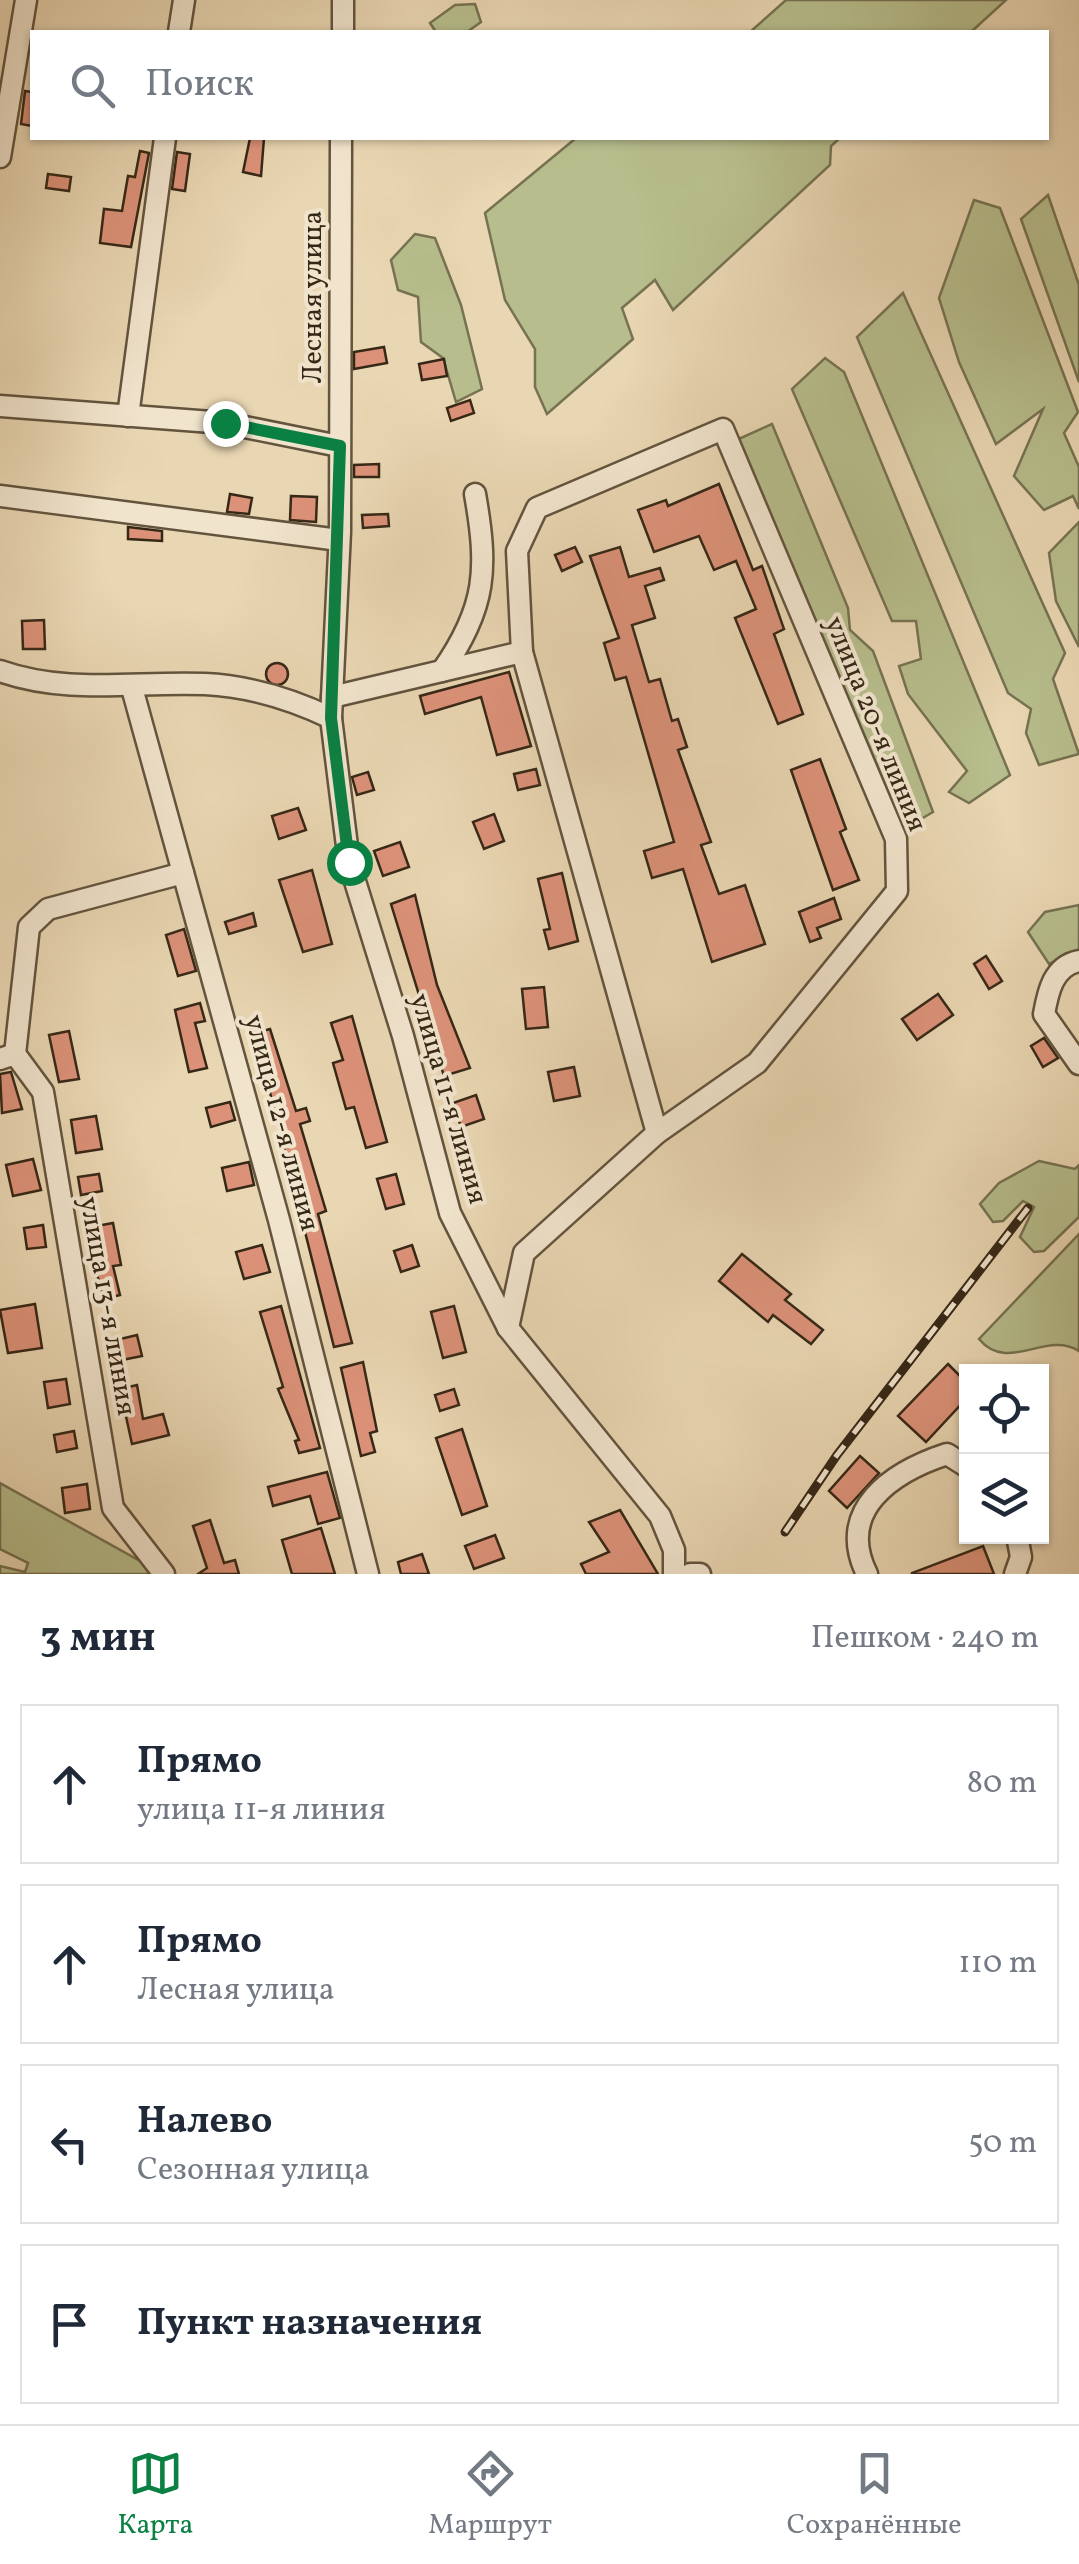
<!DOCTYPE html>
<html lang="ru">
<head>
<meta charset="utf-8">
<style>
  :root { --surface:#fff; --page:#f6f6f7; --text:#1f2937; --muted:#747a83; --line:#e0e1e3; --accent:#0b8043 }
  body { margin:0; font-family:Vollkorn,serif; background:var(--page); color:var(--text) }
  .controls { position:absolute; right:30px; bottom:30px; display:grid; overflow:hidden; border-radius:0px; box-shadow:0 2px 8px #0004 }
  .controls button { width:90px; height:90px; display:grid; place-items:center; padding:0; border:0; border-bottom:2px solid var(--line); background:var(--surface); color:var(--text); font:50px sans-serif }
  .stop { position:absolute; width:30px; height:30px; margin:-22px; border:8px solid #0b8043; border-radius:50%; background:#fff }
  .stop.end { background:#0b8043; border-color:#fff; box-shadow:0 2px 10px #0008 }
  .list { margin:0; padding:0; list-style:none }
  h2 { display:flex; justify-content:space-between; align-items:center; height:130px; margin:0; padding:0 40px; font-size:42px }
  h2 small { font-size:32px; font-weight:400; color:var(--muted) }
  .list li { display:grid; grid-template-columns:65px 1fr auto; gap:30px; align-items:center; box-sizing:border-box; height:160px; margin:0 20px 20px; padding:0 20px; border:2px solid var(--line); border-radius:0px }
  .list b { display:block; font-size:38px; white-space:nowrap }
  .list p { margin:0; font-size:32px; white-space:nowrap; color:var(--muted) }
  .list em { font-size:32px; font-style:normal; color:var(--muted) }
  .icon { flex:none; width:55px; height:55px; fill:none; stroke:currentColor; stroke-width:2; stroke-linecap:round; stroke-linejoin:round }
  .map { position:relative; flex:none; width:1079px; height:1574px; overflow:hidden }
  .search { position:absolute; background:var(--surface); box-shadow:0 2px 8px #0004; left:30px; right:30px; top:30px; height:110px; display:flex; align-items:center; gap:25px; box-sizing:border-box; padding:0 35px; border-radius:0px; color:var(--muted); font-size:38px }
  .sheet { height:850px; background:var(--surface) }
  nav { display:flex; justify-content:space-around; align-items:center; box-sizing:border-box; height:140px; border-top:2px solid var(--line); background:var(--surface); font-size:28px; color:var(--muted) }
  nav a { display:grid; justify-items:center; gap:5px }
  nav .on { color:var(--accent) }
  .map>svg:first-child { display:block }
  .green { fill:#b7bd8c; stroke:#767252; stroke-width:2.5 }
  .building { fill:#dc9279; stroke:#362817; stroke-width:2.5 }
  .lines { fill:none; stroke-linecap:round; stroke-linejoin:round }
  .minor-casing { stroke:#63543e; stroke-width:25 }
  .minor { stroke:#f1e4cd; stroke-width:20 }
  .rail-casing { stroke:#362817; stroke-width:9 }
  .rail { stroke:#f1e4cd; stroke-width:5; stroke-dasharray:15; stroke-linecap:butt }
  .route { stroke:#0b8043; stroke-width:12 }
  .labels { text-anchor:middle; dominant-baseline:central; stroke-width:8; stroke-linejoin:round; paint-order:stroke }
  .street-label { font-size:28px; fill:#362817; stroke:#f1e4cd }
</style>
</head>
<body>
<div class="map">
<svg width="1079" height="1574" viewBox="0 0 1079 1574">
  <rect width="100%" height="100%" fill="#e9d6b2"/>
  <filter id="stains"><feTurbulence type="fractalNoise" baseFrequency=".002" numOctaves="4"/><feColorMatrix values="0 0 0 0 .2 0 0 0 0 .09 0 0 0 0 .02 0 0 0 .5 -.17"/></filter>
  <radialGradient id="worn" r=".72"><stop offset=".6" stop-color="#630" stop-opacity="0"/><stop offset="1" stop-color="#630" stop-opacity=".3"/></radialGradient>
  <g class="green">
    <polygon points="786,0 1006,0 971,32 750,32"/>
    <polygon points="475,4 481,22 467,32 436,32 430,23 455,5"/>
    <polygon points="576,138 840,138 831,146 830,165 673,310 655,280 622,308 633,339 547,414 535,387 535,349 505,300 485,213"/>
    <polygon points="1048,195 1079,285 1079,382 1021,219"/>
    <polygon points="974,200 1000,208 1078,412 1064,433 1079,467 1079,509 1073,496 1044,510 1014,476 1043,409 996,444 959,362 939,298"/>
    <polygon points="415,234 435,238 461,305 482,389 456,402 443,358 421,342 418,297 398,290 391,260"/>
    <polygon points="903,293 1065,653 1053,679 1079,754 1039,765 1026,733 1031,709 1008,693 857,337"/>
    <polygon points="825,358 844,372 1010,775 969,803 949,792 967,771 908,694 899,666 921,659 916,621 892,621 792,389"/>
    <polygon points="772,424 848,608 850,630 873,651 933,812 892,836 732,442"/>
    <polygon points="1079,522 1079,647 1056,601 1049,553"/>
    <polygon points="1079,905 1079,950 1049,964 1028,932 1045,912"/>
    <polygon points="1039,1161 1075,1169 1079,1165 1079,1217 1044,1251 1034,1252 1020,1237 1034,1207 1023,1201 1003,1221 993,1222 980,1204 999,1183"/>
    <path d="M1079,1234V1351C1046,1330 1008,1374 979,1339Z"/>
    <polygon points="0,1483 149,1566 153,1574 0,1574 0,1566 25,1572 28,1563 0,1549"/>
  </g>
  <g class="building">
    <polygon points="25,91 32,92 32,126 21,124"/>
    <polygon points="250,138 264,138 261,176 243,172"/>
    <polygon points="140,151 149,153 131,247 100,243 104,209 122,211 128,176 135,177"/>
    <polygon points="177,152 190,154 185,191 172,189"/>
    <polygon points="48,174 71,177 69,191 46,188"/>
    <polygon points="384,347 387,363 354,369 354,352"/>
    <polygon points="444,359 447,376 422,380 419,364"/>
    <polygon points="470,400 474,413 451,421 447,408"/>
    <polygon points="379,464 379,477 354,477 354,465"/>
    <polygon points="719,484 753,570 762,566 784,629 774,634 803,714 778,724 735,618 756,609 736,561 714,570 699,536 654,552 638,510 666,500 668,506"/>
    <polygon points="230,494 252,498 249,514 227,512"/>
    <polygon points="291,496 317,497 316,522 290,520"/>
    <polygon points="388,514 389,526 363,528 362,515"/>
    <polygon points="128,527 162,531 162,541 128,539"/>
    <polygon points="575,547 582,562 562,571 555,555"/>
    <polygon points="620,547 629,577 660,568 664,580 645,586 655,618 632,625 649,682 660,679 672,721 678,719 687,747 678,750 711,842 701,845 719,894 745,885 765,944 712,962 683,869 652,878 644,851 674,842 626,677 615,680 604,643 619,638 590,556"/>
    <polygon points="44,620 45,649 23,649 22,621"/>
    <circle cx="277" cy="674" r="11"/>
    <polygon points="509,672 531,746 497,755 481,697 425,714 420,696"/>
    <polygon points="820,759 846,829 840,832 859,880 833,890 791,770"/>
    <polygon points="536,769 540,785 518,790 514,774"/>
    <polygon points="368,772 374,790 357,795 352,777"/>
    <polygon points="298,808 306,830 279,839 272,816"/>
    <polygon points="494,814 504,841 484,849 473,822"/>
    <polygon points="400,842 409,867 383,876 374,851"/>
    <polygon points="312,870 332,944 303,952 279,880"/>
    <polygon points="562,873 578,941 549,949 544,930 550,929 538,879"/>
    <polygon points="415,895 437,985 470,1068 444,1076 391,904"/>
    <polygon points="834,898 841,919 817,928 821,938 810,942 799,912"/>
    <polygon points="253,913 256,926 229,934 225,922"/>
    <polygon points="184,929 196,971 178,976 166,935"/>
    <polygon points="986,956 1002,981 989,989 974,964"/>
    <polygon points="544,987 548,1027 526,1029 522,989"/>
    <polygon points="938,994 953,1015 917,1040 902,1019"/>
    <polygon points="200,1003 205,1021 195,1023 207,1068 189,1072 175,1010"/>
    <polygon points="352,1016 387,1142 366,1148 354,1107 346,1109 333,1063 343,1060 331,1023"/>
    <polygon points="270,1029 296,1111 306,1108 310,1121 300,1124 326,1211 318,1214 352,1343 334,1347 255,1033"/>
    <polygon points="69,1031 79,1079 59,1082 49,1035"/>
    <polygon points="1044,1038 1058,1058 1043,1067 1031,1046"/>
    <polygon points="574,1067 580,1096 554,1101 548,1072"/>
    <polygon points="11,1072 22,1109 2,1113 0,1074"/>
    <polygon points="476,1095 484,1119 461,1127 453,1103"/>
    <polygon points="230,1102 235,1120 211,1127 206,1108"/>
    <polygon points="96,1116 102,1149 76,1153 71,1120"/>
    <polygon points="33,1159 41,1190 13,1196 6,1165"/>
    <polygon points="249,1162 254,1185 227,1191 222,1168"/>
    <polygon points="99,1174 102,1191 81,1195 78,1177"/>
    <polygon points="396,1174 404,1204 386,1209 377,1179"/>
    <polygon points="113,1223 121,1265 113,1266 120,1295 103,1299 86,1228"/>
    <polygon points="43,1225 46,1247 27,1249 24,1228"/>
    <polygon points="262,1245 270,1272 244,1279 236,1252"/>
    <polygon points="412,1245 419,1266 401,1272 394,1251"/>
    <polygon points="742,1254 791,1294 785,1300 823,1330 811,1344 773,1315 768,1322 719,1281"/>
    <polygon points="35,1304 42,1348 8,1353 0,1310"/>
    <polygon points="281,1306 320,1448 299,1453 295,1441 299,1440 278,1389 283,1387 260,1312"/>
    <polygon points="454,1306 466,1352 443,1358 431,1312"/>
    <polygon points="137,1335 142,1356 117,1361 112,1341"/>
    <polygon points="363,1362 377,1431 370,1433 375,1452 361,1456 341,1368"/>
    <polygon points="948,1364 966,1382 966,1399 926,1442 898,1416"/>
    <polygon points="66,1379 70,1404 48,1408 44,1382"/>
    <polygon points="137,1385 143,1419 163,1414 169,1435 132,1444 120,1389"/>
    <polygon points="454,1389 459,1405 440,1411 435,1395"/>
    <polygon points="462,1429 487,1506 462,1515 436,1438"/>
    <polygon points="74,1431 77,1448 57,1452 54,1435"/>
    <polygon points="860,1456 879,1473 847,1508 829,1491"/>
    <polygon points="327,1472 340,1518 318,1524 310,1496 273,1506 268,1487"/>
    <polygon points="87,1484 90,1509 65,1513 62,1488"/>
    <polygon points="620,1510 658,1574 586,1574 581,1564 609,1552 589,1522"/>
    <polygon points="210,1520 224,1563 235,1560 239,1574 198,1574 207,1568 193,1526"/>
    <polygon points="321,1528 335,1574 292,1574 282,1540"/>
    <polygon points="495,1535 504,1558 474,1569 465,1546"/>
    <polygon points="983,1546 994,1574 912,1574 912,1573"/>
    <polygon points="422,1554 429,1574 401,1574 398,1562"/>
  </g>
  <g class="lines">
    <g class="minor-casing">
      <g id="minor">
        <polyline points="179,32 184,0"/>
        <polyline points="343,32 343,0"/>
        <polyline points="341,138 340,532 331,718 349,862 403,1036 450,1213 508,1328 660,1516 674,1550 674,1574"/>
        <polyline points="0,157 26,0"/>
        <polyline points="0,406 225,423 339,446"/>
        <polyline points="128,416 165,138"/>
        <polyline points="0,496 339,540"/>
        <polyline points="522,652 657,1133"/>
        <path d="M0,671C68,695 135,681 205,684C248,686 293,700 331,718"/>
        <path d="M442,671C487,607 488,568 475,494"/>
        <polyline points="132,688 279,1220 368,1574"/>
        <polyline points="332,697 522,652 517,551 537,508 723,429 896,839 897,891 757,1063 657,1133 524,1253 508,1328"/>
        <path d="M1079,961C1053,966 1048,992 1044,1014L1079,1064"/>
        <polyline points="15,1054 29,927 48,909 183,873"/>
        <polyline points="0,1059 15,1054 43,1092 113,1508 164,1574"/>
        <polyline points="690,1574 700,1574"/>
        <path d="M867,1574C835,1510 892,1472 947,1454L966,1466"/>
        <polyline points="1015,1574 1021,1557 1017,1536"/>
      </g>
    </g>
    <use href="#minor" class="minor"/>
    <g class="rail-casing">
      <polyline id="rail" points="785,1532 837,1455 1028,1208"/>
    </g>
    <use href="#rail" class="rail"/>
  </g>
  <g class="lines">
    <polyline class="route" points="225,423 340,446 331,718 349,862"/>
  </g>
  <g class="labels">
    <g class="street-label">
      <text transform="translate(313 297) rotate(-90)">Лесная улица</text>
      <text transform="translate(875 724) rotate(68)">улица 20-я линия</text>
      <text transform="translate(448 1099) rotate(74)">улица 11-я линия</text>
      <text transform="translate(281 1123) rotate(75)">улица 12-я линия</text>
      <text transform="translate(107 1306) rotate(80)">улица 13-я линия</text>
    </g>
  </g>
  <rect width="100%" height="100%" filter="url(#stains)"/>
  <rect width="100%" height="100%" fill="url(#worn)"/>
</svg>
<div class="controls">
<button><svg class="icon" aria-label="locate" viewBox="0 0 24 24"><circle cx="12" cy="12" r="6"/><path d="M12 2v4M12 18v4M2 12h4M18 12h4"/></svg></button>
<button><svg class="icon" aria-label="layers" viewBox="0 0 24 24"><path d="M12 4l9 5-9 5-9-5zM3 14l9 5 9-5"/></svg></button>
</div>
<div class="stop" style="left:349px;top:862px"></div>
<div class="stop end" style="left:225px;top:423px"></div>
<div class="search"><svg class="icon" aria-label="search" viewBox="0 0 24 24"><circle cx="10" cy="10" r="6"/><path d="M15 15l6 6"/></svg>Поиск</div>
</div>
<section class="sheet">
<h2>3 мин<small>Пешком · 240 m</small></h2>
<ul class="list">
<li><svg class="icon" aria-label="ahead" viewBox="0 0 24 24"><path d="M12 20V5M6 11l6-6 6 6"/></svg><div><b>Прямо</b><p>улица 11-я линия</p></div><em>80 m</em></li>
<li><svg class="icon" aria-label="ahead" viewBox="0 0 24 24"><path d="M12 20V5M6 11l6-6 6 6"/></svg><div><b>Прямо</b><p>Лесная улица</p></div><em>110 m</em></li>
<li><svg class="icon" aria-label="left" viewBox="0 0 24 24"><path d="M17 20v-9H6M10 6l-5 5 5 5"/></svg><div><b>Налево</b><p>Сезонная улица</p></div><em>50 m</em></li>
<li><svg class="icon" aria-label="arrive" viewBox="0 0 24 24"><path d="M6 21V4h12l-3 4 3 4H6"/></svg><div><b>Пункт назначения</b></div></li>
</ul>
</section>
<nav>
<a class="on"><svg class="icon" aria-label="map" viewBox="0 0 24 24"><path d="M3 6l6-2 6 2 6-2v14l-6 2-6-2-6 2zM9 4v14M15 6v14"/></svg>Карта</a>
<a><svg class="icon" aria-label="directions" viewBox="0 0 24 24"><path d="M12 3l9 9-9 9-9-9zM9 14v-3h6M13 9l2 2-2 2"/></svg>Маршрут</a>
<a><svg class="icon" aria-label="saved" viewBox="0 0 24 24"><path d="M7 4h10v16l-5-4-5 4z"/></svg>Сохранённые</a>
</nav>
</body>
</html>
